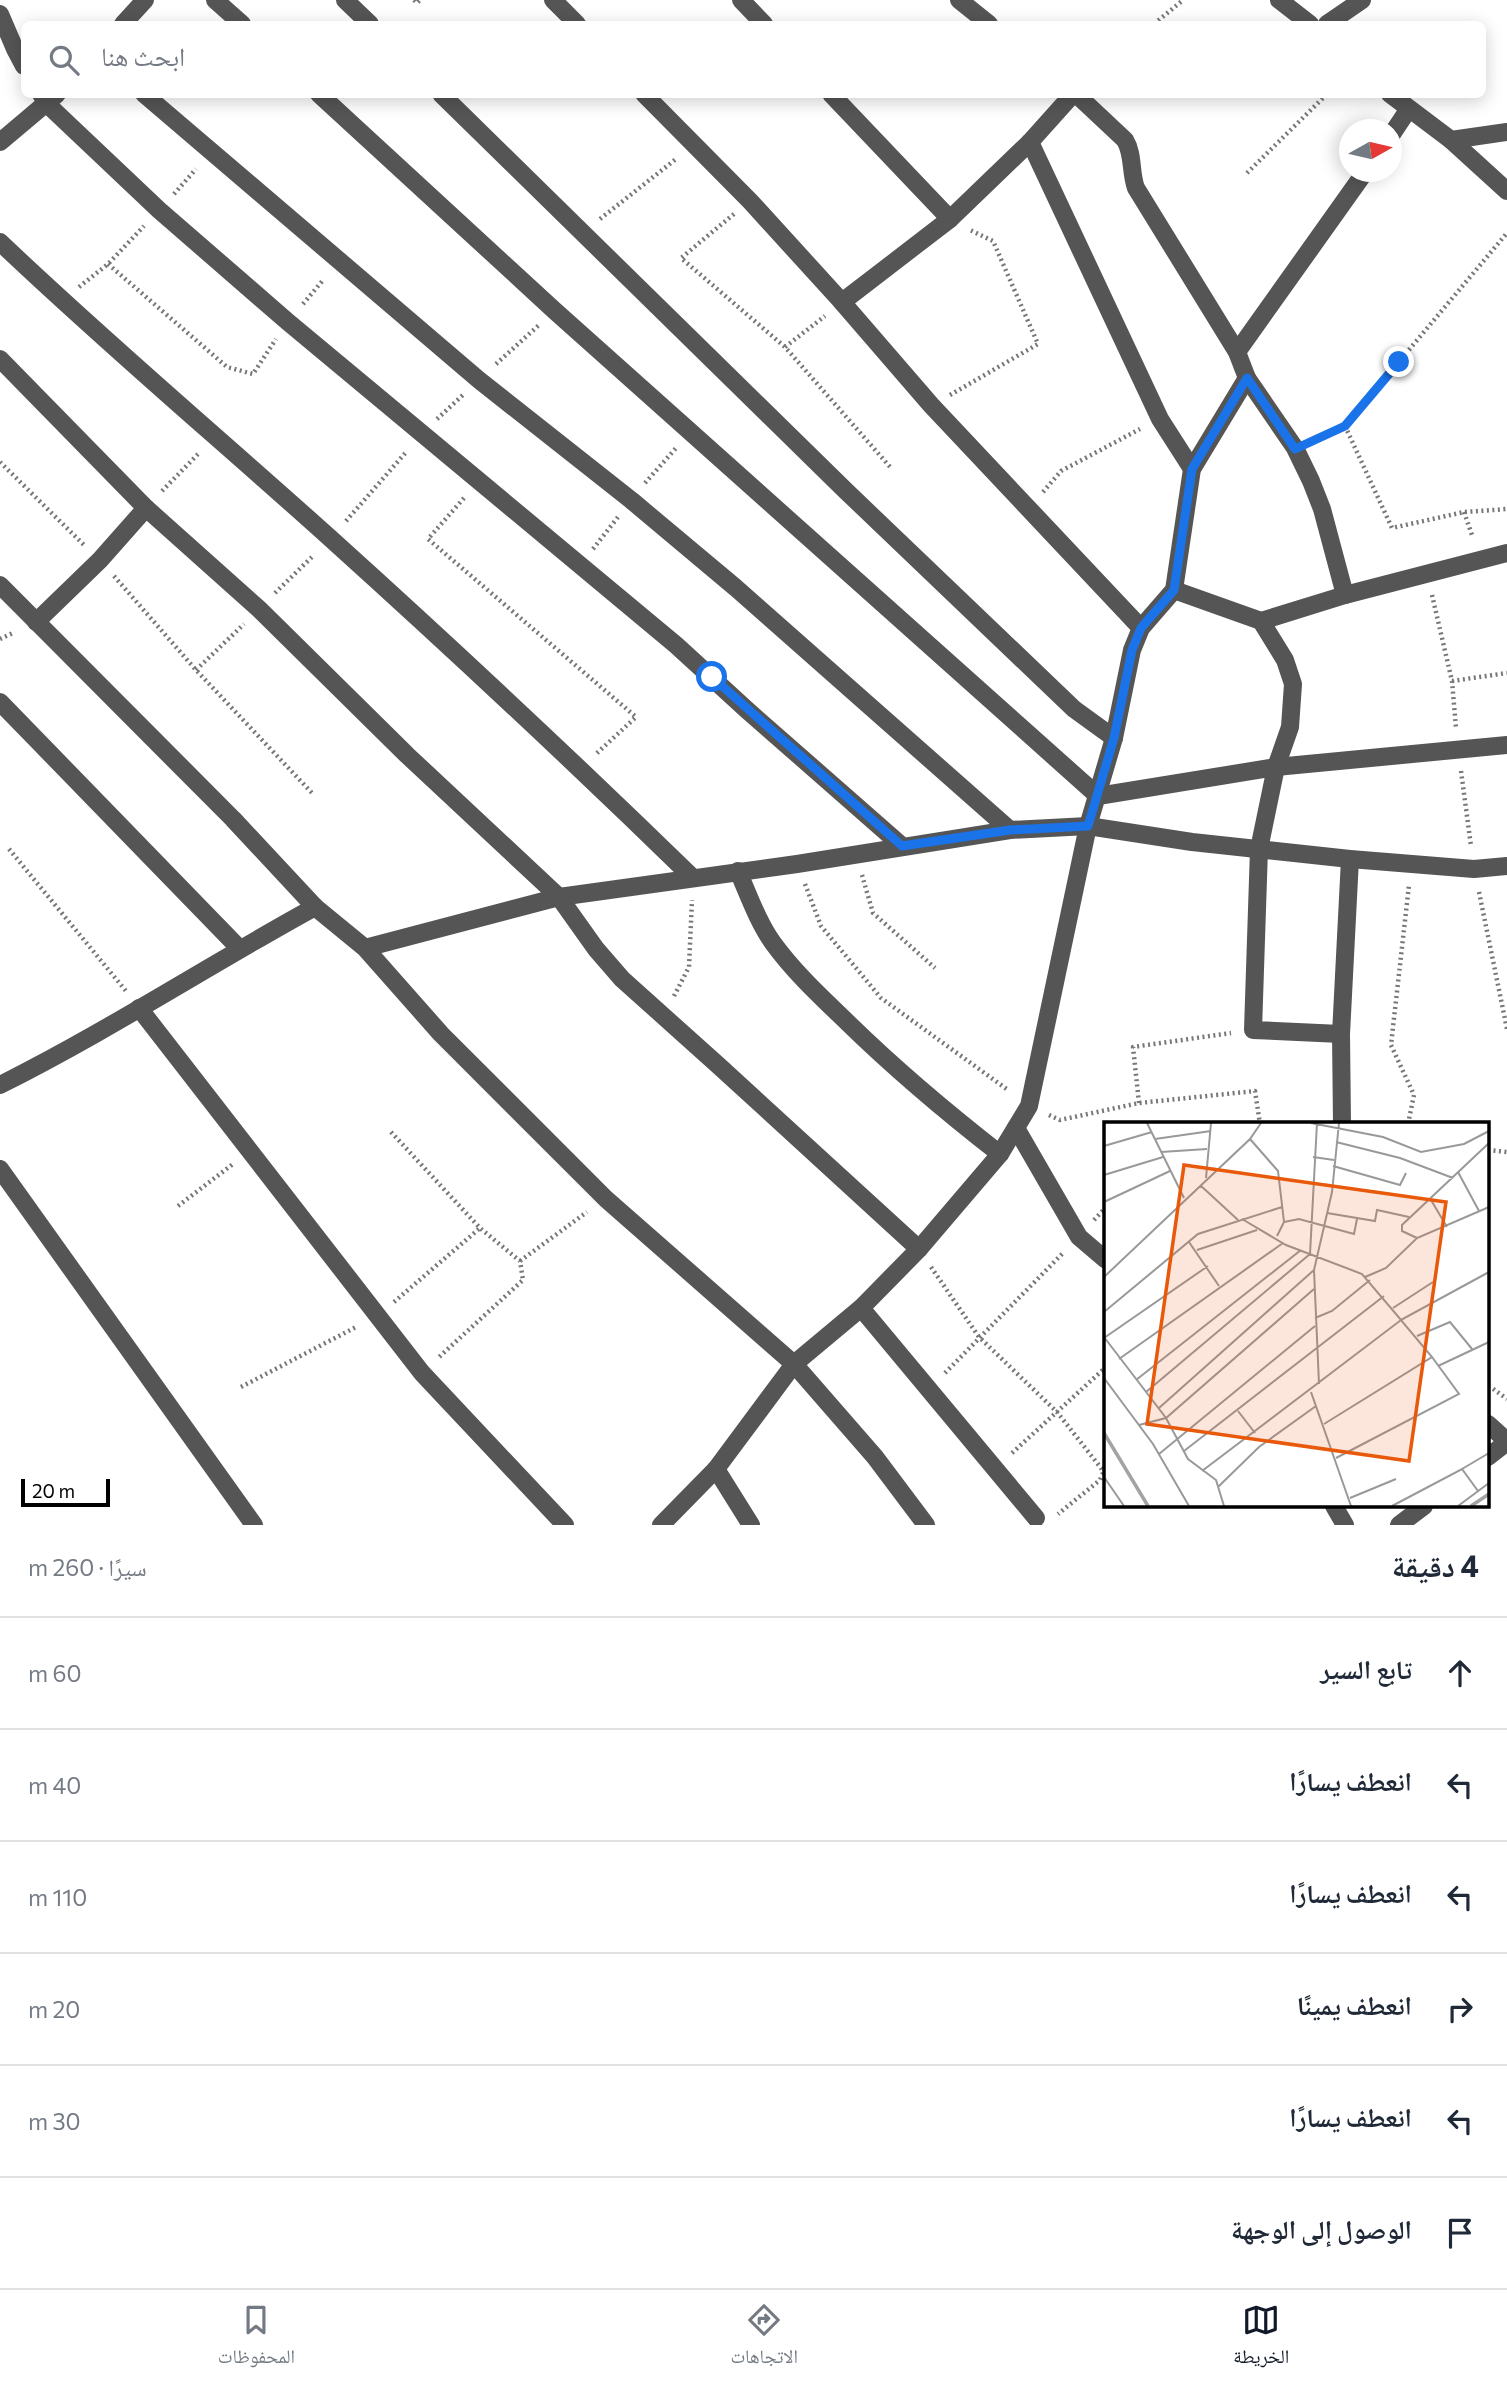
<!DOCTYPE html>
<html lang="ar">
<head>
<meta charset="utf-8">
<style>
  :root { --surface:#fff; --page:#f6f6f7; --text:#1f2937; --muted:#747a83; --line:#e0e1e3; --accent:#111827 }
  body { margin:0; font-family:Commissioner,"Noto Naskh Arabic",sans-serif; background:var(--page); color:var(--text); direction:rtl }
  .compass { position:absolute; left:1339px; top:119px; width:63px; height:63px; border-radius:50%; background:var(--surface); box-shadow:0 4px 18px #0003; rotate:82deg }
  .scale { position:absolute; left:21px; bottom:18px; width:89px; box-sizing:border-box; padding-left:7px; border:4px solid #000; border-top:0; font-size:19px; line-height:24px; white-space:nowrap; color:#000; -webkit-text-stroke:5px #fff; paint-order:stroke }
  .stop { position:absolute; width:21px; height:21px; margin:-16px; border:5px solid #1a73e8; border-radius:50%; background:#fff }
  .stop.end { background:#1a73e8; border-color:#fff; box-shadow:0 2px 7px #0008 }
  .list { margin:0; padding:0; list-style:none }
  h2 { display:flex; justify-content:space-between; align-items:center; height:91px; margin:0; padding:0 28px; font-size:30px }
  h2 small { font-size:23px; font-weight:400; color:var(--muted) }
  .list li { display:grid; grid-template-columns:46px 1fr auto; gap:21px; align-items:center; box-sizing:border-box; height:112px; padding:0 28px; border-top:2px solid var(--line) }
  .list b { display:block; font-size:26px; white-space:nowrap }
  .list em { font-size:23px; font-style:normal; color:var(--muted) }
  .icon { flex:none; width:38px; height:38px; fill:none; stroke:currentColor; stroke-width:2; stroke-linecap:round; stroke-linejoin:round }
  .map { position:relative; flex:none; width:1507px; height:1525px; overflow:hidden; direction:ltr }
  .search { position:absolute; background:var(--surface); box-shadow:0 4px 18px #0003; left:21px; right:21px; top:21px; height:77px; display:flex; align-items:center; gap:18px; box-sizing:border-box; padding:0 24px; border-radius:10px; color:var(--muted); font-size:26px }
  .sheet { height:763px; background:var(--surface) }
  nav { display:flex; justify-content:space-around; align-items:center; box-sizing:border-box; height:98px; border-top:2px solid var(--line); background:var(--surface); font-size:19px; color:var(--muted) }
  nav a { display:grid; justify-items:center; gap:4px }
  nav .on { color:var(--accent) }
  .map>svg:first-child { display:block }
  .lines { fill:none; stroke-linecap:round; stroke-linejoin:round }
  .path { stroke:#777; stroke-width:4.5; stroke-dasharray:2 3.5; stroke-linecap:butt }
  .minor { stroke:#555; stroke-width:18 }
  .route { stroke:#1a73e8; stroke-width:9 }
  .inset-river { fill:none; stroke:#a3a3a3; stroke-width:3.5 }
  .inset-road { fill:none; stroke:#999; stroke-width:2 }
  .view { fill:#e8590c; fill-opacity:0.15; stroke:#e8590c; stroke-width:3.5 }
  .inset-edge { fill:none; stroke:#000; stroke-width:3.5 }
</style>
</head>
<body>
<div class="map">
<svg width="1507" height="1525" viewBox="0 0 1507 1525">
  <rect width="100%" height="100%" fill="#fff"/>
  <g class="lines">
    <g class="path">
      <polyline points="414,0 417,3 420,0"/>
      <polyline points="1154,24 1183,0"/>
      <polyline points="1247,173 1327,94"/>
      <polyline points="174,194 196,169"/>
      <polyline points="734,214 681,258 785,347 891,468"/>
      <polyline points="600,219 676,159"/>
      <polyline points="108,264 227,367 253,374 276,339"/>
      <polyline points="79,287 108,264 144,226"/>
      <polyline points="303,304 324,279"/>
      <polyline points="785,347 825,316"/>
      <polyline points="496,364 539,325"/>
      <polyline points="950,395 1038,344 993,241 970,230"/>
      <polyline points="437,419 464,394"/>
      <polyline points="1345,426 1392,528 1464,512 1507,509"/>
      <polyline points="1315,439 1345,426 1507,233"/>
      <polyline points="0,462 84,545"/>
      <polyline points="645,483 677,447"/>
      <polyline points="162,491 200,452"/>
      <polyline points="1043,492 1061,471 1140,429"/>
      <polyline points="464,498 428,539 636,717 596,754"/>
      <polyline points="1464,512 1473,538"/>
      <polyline points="346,521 407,451"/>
      <polyline points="593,549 618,517"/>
      <polyline points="114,576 196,670 312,793"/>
      <polyline points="275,593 314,555"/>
      <polyline points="1432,595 1452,681 1456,728"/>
      <polyline points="0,639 15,632"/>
      <polyline points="196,670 244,624"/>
      <polyline points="1452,681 1507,673"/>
      <polyline points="1461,771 1471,846"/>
      <polyline points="9,849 126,991"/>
      <polyline points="862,875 873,913 935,968"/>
      <polyline points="805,884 821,926 881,998 1008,1090"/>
      <polyline points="1479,892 1507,1029"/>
      <polyline points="674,996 689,967 692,900"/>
      <polyline points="1139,1103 1133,1047 1231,1033"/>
      <polyline points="1049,1115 1060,1120 1139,1103 1255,1091 1260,1124"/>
      <polyline points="1408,1124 1414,1095 1391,1045 1409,885"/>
      <polyline points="391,1132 480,1228 520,1261 523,1280 438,1358"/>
      <polyline points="1488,1150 1507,1152"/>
      <polyline points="178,1206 233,1164"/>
      <polyline points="1094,1220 1106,1207"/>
      <polyline points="520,1261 587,1212"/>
      <polyline points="931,1267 979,1337 1057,1412 1101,1468 1103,1473 1100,1480 1058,1514"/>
      <polyline points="394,1302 480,1228"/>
      <polyline points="945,1373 1064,1252"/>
      <polyline points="241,1387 358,1326"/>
      <polyline points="1488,1387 1492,1388 1507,1399"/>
      <polyline points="1012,1453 1106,1367"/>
    </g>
    <g class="minor">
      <polyline points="215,0 242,24"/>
      <polyline points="345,0 370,24"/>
      <polyline points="553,0 577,24"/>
      <polyline points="741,0 764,24"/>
      <polyline points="959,0 989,24"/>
      <polyline points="1279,0 1310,24"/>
      <polyline points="0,14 15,49 24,66"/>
      <polyline points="123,24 145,0"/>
      <polyline points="1327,24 1362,0"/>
      <polyline points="41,94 47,104 159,210 288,322 676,645 747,710 902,846"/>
      <polyline points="144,94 479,380 631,500 736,588 1010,830"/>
      <polyline points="319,94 555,311 1098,796"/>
      <polyline points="441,94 846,491 1074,709 1114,738"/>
      <polyline points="644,94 750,201 842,302 931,405 1141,628"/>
      <polyline points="831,94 950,219"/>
      <path d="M1076,94L1125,140C1134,155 1130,172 1136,188L1237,352L1247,378L1295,448L1311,481L1322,509L1345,595"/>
      <polyline points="1390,94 1451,140 1507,191"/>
      <polyline points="1392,134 1408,110"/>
      <polyline points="1451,140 1507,132"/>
      <polyline points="0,142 57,94"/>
      <polyline points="1030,142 1160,419 1192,469"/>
      <path d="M0,242C107,344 220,439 330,538C453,649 574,762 693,878"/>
      <polyline points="842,302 950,219 1030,142 1073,94"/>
      <polyline points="1237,352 1365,172"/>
      <polyline points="0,359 146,508 259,609 407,755 559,897 596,949 622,979 719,1066 919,1249"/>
      <polyline points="0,585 233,819 315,907 365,948 441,1034 606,1199 794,1364 716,1469 661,1525"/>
      <polyline points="1174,590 1261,621 1285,660 1293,684 1290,727 1276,767 1259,849 1253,1030 1341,1034"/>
      <polyline points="1261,621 1345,595 1507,553"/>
      <polyline points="36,622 100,560 146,508"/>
      <polyline points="0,702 239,948"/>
      <polyline points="1098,796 1276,767 1507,745"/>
      <path d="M738,871C749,896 758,922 773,943C794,972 821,997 846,1021C895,1069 946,1112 1000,1154"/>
      <polyline points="365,948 559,897 797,864 1010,830 1088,826 1192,842 1350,859 1474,869 1507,866"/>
      <polyline points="139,1008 422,1373 565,1525"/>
      <path d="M0,1085C108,1031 209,965 315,907"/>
      <polyline points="1342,1124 1341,1034 1350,859"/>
      <polyline points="1016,1128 1079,1237 1106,1260"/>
      <polyline points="0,1169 254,1525"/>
      <polyline points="861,1308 1036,1518"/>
      <polyline points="1488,1424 1507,1441"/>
      <polyline points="1488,1457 1507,1442"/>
      <polyline points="716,1469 751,1525"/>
      <polyline points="1334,1506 1345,1525"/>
      <polyline points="926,1525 875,1457 794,1364 861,1308 919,1249 1000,1154 1029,1106 1088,826 1114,738 1132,650 1141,628 1174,590 1192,469 1247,378"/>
      <polyline points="1399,1525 1424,1506"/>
    </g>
  </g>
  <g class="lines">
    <polyline class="route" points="712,677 902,846 1010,830 1088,826 1114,738 1132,650 1141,628 1174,590 1192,469 1247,378 1295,449 1345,426 1399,362"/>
  </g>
  <g transform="translate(1104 1122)">
    <rect width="385" height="385" fill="#fff"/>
    <path class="inset-river" d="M0,311L44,384M367,384L385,372"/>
    <path class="inset-road" d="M43,1L80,76M207,1L279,15L317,30L360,22L385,9M51,17L107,9M146,17L174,49L180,100L173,114M232,20L296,36L349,56M0,24L48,10M57,30L103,27M209,35L230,38M229,44L296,63L302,51M354,50L375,89M0,53L59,35M102,56L107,1M96,63L134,98M327,78L343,105M0,80L66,49M223,91L271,99L273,88L305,95M138,97L182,123L258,152L297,198L385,150M180,100L195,97L250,112L253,97M313,116L298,109V103L385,21M85,120L115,164M93,128L153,108M206,132L213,1M0,155L146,17L157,1M261,155L282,146L313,116L385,85M289,186L329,160M0,190L94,112L178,85M211,196L228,189L266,158M313,214L346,200L368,227M0,215L62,296L84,337L112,358L120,384M0,216L104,144M15,237L179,121M334,244L385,220M0,256L49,322L85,384M32,258L197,128M215,262L210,148L228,70L235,1M42,270L206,132M207,270L247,384M55,286L210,148M134,289L151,311M35,303L62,296L210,167M80,329L280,174M55,332L211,204M232,336L355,272L328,235M358,347L385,331M98,349L297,198L328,235L220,302M0,355L20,384M114,365L155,325L212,284M246,376L292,357M288,384L358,347L374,369M354,384L385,361"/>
    <path class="view" d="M80,43L342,80L305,339L43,302Z"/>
    <rect width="385" height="385" class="inset-edge"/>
  </g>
</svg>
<svg class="compass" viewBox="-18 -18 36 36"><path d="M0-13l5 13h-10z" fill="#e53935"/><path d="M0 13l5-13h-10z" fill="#747a83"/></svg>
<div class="scale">20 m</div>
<div class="stop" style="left:712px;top:677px"></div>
<div class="stop end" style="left:1399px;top:362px"></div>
<div class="search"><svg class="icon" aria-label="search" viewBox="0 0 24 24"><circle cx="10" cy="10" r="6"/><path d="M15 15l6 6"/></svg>ابحث هنا</div>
</div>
<section class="sheet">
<h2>4 دقيقة<small>سيرًا · 260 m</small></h2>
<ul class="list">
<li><svg class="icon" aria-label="ahead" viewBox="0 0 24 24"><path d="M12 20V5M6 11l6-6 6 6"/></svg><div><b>تابع السير</b></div><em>60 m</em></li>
<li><svg class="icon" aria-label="left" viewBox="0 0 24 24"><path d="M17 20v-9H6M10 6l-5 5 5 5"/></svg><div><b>انعطف يسارًا</b></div><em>40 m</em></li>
<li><svg class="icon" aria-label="left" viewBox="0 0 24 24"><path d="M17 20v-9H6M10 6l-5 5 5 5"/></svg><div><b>انعطف يسارًا</b></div><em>110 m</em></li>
<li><svg class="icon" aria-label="right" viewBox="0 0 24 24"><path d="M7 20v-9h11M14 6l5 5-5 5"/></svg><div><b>انعطف يمينًا</b></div><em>20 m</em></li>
<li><svg class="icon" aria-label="left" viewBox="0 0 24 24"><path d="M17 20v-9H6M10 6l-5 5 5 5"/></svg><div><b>انعطف يسارًا</b></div><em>30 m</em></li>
<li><svg class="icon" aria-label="arrive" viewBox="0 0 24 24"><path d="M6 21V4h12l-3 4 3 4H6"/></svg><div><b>الوصول إلى الوجهة</b></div></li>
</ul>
</section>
<nav>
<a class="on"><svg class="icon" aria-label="map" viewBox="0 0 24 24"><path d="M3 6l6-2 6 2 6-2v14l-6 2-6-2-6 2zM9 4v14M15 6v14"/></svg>الخريطة</a>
<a><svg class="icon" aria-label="directions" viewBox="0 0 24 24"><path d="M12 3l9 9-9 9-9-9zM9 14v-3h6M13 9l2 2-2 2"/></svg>الاتجاهات</a>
<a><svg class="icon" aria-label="saved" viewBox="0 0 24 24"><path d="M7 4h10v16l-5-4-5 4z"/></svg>المحفوظات</a>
</nav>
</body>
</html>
